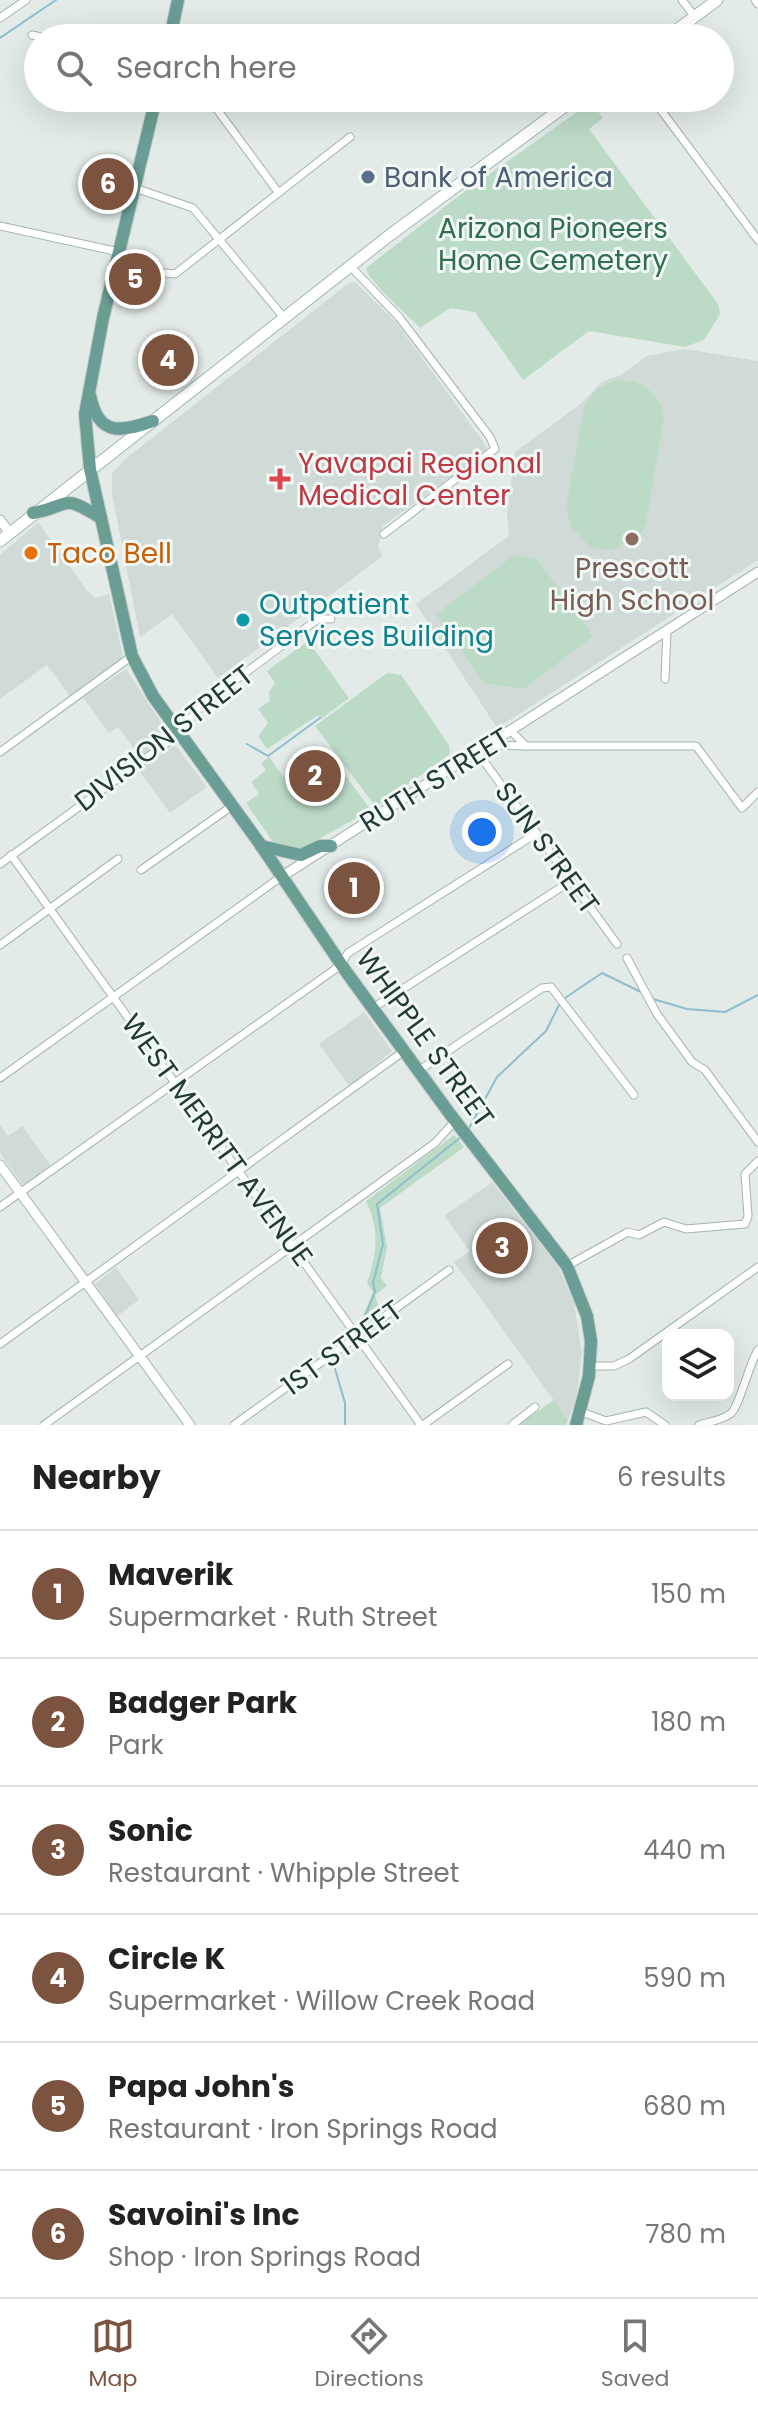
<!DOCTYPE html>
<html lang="en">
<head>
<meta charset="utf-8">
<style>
  :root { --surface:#fff; --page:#f6f6f6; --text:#222; --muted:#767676; --line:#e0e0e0; --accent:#7b533f }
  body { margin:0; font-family:Poppins,sans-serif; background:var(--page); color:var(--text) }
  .controls { position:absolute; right:24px; bottom:24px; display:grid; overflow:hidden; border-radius:16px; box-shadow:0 8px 32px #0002 }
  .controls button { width:72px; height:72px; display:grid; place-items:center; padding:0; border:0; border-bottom:2px solid var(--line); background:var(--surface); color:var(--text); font:40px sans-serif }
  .you { position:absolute; left:482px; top:832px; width:28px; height:28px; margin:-20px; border:6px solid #fff; border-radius:50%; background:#1a73e8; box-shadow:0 0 0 12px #1a73e833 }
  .badge { display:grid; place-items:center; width:52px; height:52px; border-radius:50%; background:var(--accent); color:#fff; font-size:26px; font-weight:700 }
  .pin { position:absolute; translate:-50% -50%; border:4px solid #fff; box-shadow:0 2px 8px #0006 }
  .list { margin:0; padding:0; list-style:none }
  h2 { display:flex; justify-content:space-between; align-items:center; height:104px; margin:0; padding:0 32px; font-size:34px }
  h2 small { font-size:26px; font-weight:400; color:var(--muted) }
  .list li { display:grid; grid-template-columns:52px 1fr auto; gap:24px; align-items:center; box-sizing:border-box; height:128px; padding:0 32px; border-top:2px solid var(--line) }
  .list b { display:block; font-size:30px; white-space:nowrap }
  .list p { margin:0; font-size:26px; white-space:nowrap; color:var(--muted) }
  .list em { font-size:26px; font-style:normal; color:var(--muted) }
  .icon { flex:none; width:44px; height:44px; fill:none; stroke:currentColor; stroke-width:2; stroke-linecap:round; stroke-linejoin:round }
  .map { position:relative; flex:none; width:758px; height:1425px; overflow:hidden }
  .search { position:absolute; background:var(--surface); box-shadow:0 8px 32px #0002; left:24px; right:24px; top:24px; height:88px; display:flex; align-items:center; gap:20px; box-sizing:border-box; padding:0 28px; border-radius:44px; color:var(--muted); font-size:30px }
  .sheet { height:872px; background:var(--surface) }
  nav { display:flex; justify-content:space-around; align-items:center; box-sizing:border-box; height:112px; border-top:2px solid var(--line); background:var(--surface); font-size:22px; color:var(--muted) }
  nav a { display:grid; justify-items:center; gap:4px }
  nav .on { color:var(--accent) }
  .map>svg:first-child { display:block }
  .built { fill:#d0dbd7 }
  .green { fill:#bcdbc7 }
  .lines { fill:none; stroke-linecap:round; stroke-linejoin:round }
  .stream { stroke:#8ebecd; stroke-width:2 }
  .minor-casing { stroke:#a5b3af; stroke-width:9 }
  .tertiary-casing { stroke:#a5b3af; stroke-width:11 }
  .secondary-casing { stroke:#a1b6b0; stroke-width:13 }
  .primary-casing { stroke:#c1c8c7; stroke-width:14 }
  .minor { stroke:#fff; stroke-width:7 }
  .tertiary { stroke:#fff; stroke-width:9 }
  .secondary { stroke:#fff; stroke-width:11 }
  .primary { stroke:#6a9e94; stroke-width:12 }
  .service-dot { fill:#5c6f8a; stroke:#f2f8f6; stroke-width:3 }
  .health-dot { fill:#e0444e; stroke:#f2f8f6; stroke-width:3 }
  .education-dot { fill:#8d6e63; stroke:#f2f8f6; stroke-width:3 }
  .food-dot { fill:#e8710a; stroke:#f2f8f6; stroke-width:3 }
  .culture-dot { fill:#0f9aa8; stroke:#f2f8f6; stroke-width:3 }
  .labels { text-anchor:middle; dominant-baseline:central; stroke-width:6; stroke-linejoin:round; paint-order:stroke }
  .service-label { font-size:28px; fill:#4e5e75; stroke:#f2f8f6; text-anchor:start }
  .park-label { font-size:28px; fill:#306f4d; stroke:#f2f8f6 }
  .health-label { font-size:28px; fill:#be3a42; stroke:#f2f8f6; text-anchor:start }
  .food-label { font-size:28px; fill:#c56008; stroke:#f2f8f6; text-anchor:start }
  .education-label { font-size:28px; fill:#785e54; stroke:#f2f8f6 }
  .culture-label { font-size:28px; fill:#0d838f; stroke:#f2f8f6; text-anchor:start }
  .street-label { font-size:28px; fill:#233b36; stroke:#f2f8f6 }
</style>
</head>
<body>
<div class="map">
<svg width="758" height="1425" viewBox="0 0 758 1425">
  <rect width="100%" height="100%" fill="#e2ebe8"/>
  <g class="built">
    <polygon points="355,282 396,322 487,447 486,452 383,526 378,547 383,556 218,678 172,614 140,637 112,494 112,474 124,460 349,283"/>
    <polygon points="685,349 758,361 758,560 497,728 416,604 509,536 507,514 515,452 579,405 602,382 621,375 646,356"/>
    <polygon points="38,522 88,592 95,598 109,594 123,657 71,698 47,665 0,699 0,555"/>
    <polygon points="126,669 167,732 166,739 141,758 118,727 109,733 83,697"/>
    <polygon points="175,745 207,787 170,813 138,769"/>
    <polygon points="364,1012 392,1051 349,1086 319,1044"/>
    <polygon points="0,1125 8,1136 22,1126 53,1168 25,1186 22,1184 0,1153"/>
    <polygon points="492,1182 557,1265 574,1302 582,1353 576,1399 568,1420 454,1262 470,1251 444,1216"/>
    <polygon points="116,1267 139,1300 117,1316 95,1284"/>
  </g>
  <g class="green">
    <path d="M591,102L603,118L589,129L718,304L720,314L704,340L685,347L589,331L523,380L475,312L450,308L420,328C409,316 367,280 366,268L460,195Z"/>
    <path d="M614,381C639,378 659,391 664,417L646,524L641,533L617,548L607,550L589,546L571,527L566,506L584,407L597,388Z"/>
    <polygon points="514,555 537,559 593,636 524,689 484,683 436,614"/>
    <polygon points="308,641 349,698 321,719 318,715 267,749 258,736 268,723 258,709 270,701 269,692 275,683 267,671"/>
    <polygon points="387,673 401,675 449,745 450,754 376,807 315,726"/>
    <polygon points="325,748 371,810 300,849 273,842 246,803 259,794 251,782 266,770 261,763 269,757 283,776 281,779"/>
    <path d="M454,1135L464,1147L380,1208L387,1247L381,1278L387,1286L375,1295L381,1315L361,1331L356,1324L362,1319L373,1292L367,1283C377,1253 380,1230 366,1201Z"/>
    <polygon points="554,1400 568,1420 566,1425 518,1425"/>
  </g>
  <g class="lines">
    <g class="stream">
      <polyline points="0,38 56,0"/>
      <polyline points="247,744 268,756 320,718"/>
      <polyline points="565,998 602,973 641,992"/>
      <polyline points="653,999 687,1009 725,1012 758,995"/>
      <polyline points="468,1130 497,1077 546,1031 560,1003"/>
      <polyline points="335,1349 336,1344 362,1323 375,1292 373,1283 383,1244 377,1204 461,1137"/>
      <polyline points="333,1362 345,1403 345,1425"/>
    </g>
    <g class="minor-casing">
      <g id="minor">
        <polyline points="682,0 695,17"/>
        <polyline points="755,0 758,4"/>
        <polyline points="0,18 26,0"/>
        <polyline points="32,35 45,38"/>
        <polyline points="187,98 216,108 278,192"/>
        <polyline points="652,98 758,240"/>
        <polyline points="135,188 193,208 285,319"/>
        <polyline points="0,226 119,252"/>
        <polyline points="350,266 399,317 490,437 495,449 384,534"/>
        <polyline points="164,273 175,274 350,137"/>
        <polyline points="665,679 667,631"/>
        <polyline points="491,745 526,746 512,732"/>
        <polyline points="526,746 696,746 742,808 758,792"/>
        <polyline points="0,752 132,656"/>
        <polyline points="478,753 617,944"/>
        <polyline points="11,855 421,1425"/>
        <polyline points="0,864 167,743 207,701 318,619 331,619"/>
        <polyline points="141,870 232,806"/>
        <polyline points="0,945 118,859"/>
        <polyline points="627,958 657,1014 692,1062 705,1070 758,1142"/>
        <polyline points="373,1008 571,881"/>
        <polyline points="418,1071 542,988 551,987 634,1095"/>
        <polyline points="0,1078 281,877"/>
        <polyline points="0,1207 341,965 348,953 537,833"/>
        <polyline points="567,1266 628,1232 639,1235 664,1222 686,1229 745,1224 748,1216 745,1174 758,1161"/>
        <polyline points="0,1344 404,1051"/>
        <polyline points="590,1366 614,1366 629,1359 758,1267"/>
        <polyline points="582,1412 606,1421 646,1412 665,1425"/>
        <polyline points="44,1425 435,1143 455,1121"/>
        <polyline points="234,1425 449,1270"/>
        <polyline points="423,1425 508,1364"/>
        <polyline points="512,1425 535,1407"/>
        <path d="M699,1425C708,1422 722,1420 730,1414C739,1409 749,1363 758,1350"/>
      </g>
    </g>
    <g class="tertiary-casing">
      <g id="tertiary">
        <polyline points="0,520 9,532"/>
        <polyline points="281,877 758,572"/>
        <polyline points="0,1165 190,1425"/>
      </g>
    </g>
    <g class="secondary-casing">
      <g id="secondary">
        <polyline points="666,38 717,0"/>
        <polyline points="0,541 390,235 576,98"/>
      </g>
    </g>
    <g class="primary-casing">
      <g id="primary">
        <polyline points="170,38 178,0"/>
        <polyline points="156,98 103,318 85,414 90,469 132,656 153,696 260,844 347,973 450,1114 567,1266 587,1316 591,1341 589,1376 576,1425"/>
        <path d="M90,395C98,437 121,432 153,421"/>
        <path d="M33,513C72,506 59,492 101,518"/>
        <polyline points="261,846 301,855 320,846 331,846"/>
      </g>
    </g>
    <use href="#minor" class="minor"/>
    <use href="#tertiary" class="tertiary"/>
    <use href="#secondary" class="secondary"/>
    <use href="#primary" class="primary"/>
  </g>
  <circle class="service-dot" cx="368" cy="177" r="8"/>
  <path class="health-dot" d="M276 467h8v8h8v8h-8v8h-8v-8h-8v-8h8z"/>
  <circle class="education-dot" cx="632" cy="539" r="8"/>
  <circle class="food-dot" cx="31" cy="553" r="8"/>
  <circle class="culture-dot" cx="243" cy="620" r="8"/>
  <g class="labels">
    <g class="service-label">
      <text x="384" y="177">Bank of America</text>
    </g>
    <g class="park-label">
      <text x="553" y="228">Arizona Pioneers<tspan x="553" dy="32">Home Cemetery</tspan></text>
    </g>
    <g class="health-label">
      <text x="298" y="463">Yavapai Regional<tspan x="298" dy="32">Medical Center</tspan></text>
    </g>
    <g class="food-label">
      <text x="47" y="553">Taco Bell</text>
    </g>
    <g class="education-label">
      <text x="632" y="568">Prescott<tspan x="632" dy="32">High School</tspan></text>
    </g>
    <g class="culture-label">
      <text x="259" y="604">Outpatient<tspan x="259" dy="32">Services Building</tspan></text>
    </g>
    <g class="street-label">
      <text transform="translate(164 738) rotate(-38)">DIVISION STREET</text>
      <text transform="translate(435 780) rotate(-32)">RUTH STREET</text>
      <text transform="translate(547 848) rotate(54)">SUN STREET</text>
      <text transform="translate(425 1038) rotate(54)">WHIPPLE STREET</text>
      <text transform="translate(217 1140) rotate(54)">WEST MERRITT AVENUE</text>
      <text transform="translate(342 1348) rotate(-36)">1ST STREET</text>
    </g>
  </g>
</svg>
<div class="controls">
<button><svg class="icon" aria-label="layers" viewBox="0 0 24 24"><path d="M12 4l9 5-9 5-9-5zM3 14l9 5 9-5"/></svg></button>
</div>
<div class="you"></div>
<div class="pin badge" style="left:354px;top:888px">1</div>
<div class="pin badge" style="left:315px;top:776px">2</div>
<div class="pin badge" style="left:502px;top:1248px">3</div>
<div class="pin badge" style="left:168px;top:360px">4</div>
<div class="pin badge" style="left:135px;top:279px">5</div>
<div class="pin badge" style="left:108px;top:184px">6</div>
<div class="search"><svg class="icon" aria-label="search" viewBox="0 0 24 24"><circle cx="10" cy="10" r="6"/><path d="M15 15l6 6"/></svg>Search here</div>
</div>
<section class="sheet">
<h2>Nearby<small>6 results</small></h2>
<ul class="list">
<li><span class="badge">1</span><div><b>Maverik</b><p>Supermarket · Ruth Street</p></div><em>150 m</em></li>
<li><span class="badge">2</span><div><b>Badger Park</b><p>Park</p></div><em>180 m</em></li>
<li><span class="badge">3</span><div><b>Sonic</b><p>Restaurant · Whipple Street</p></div><em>440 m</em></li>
<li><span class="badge">4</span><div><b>Circle K</b><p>Supermarket · Willow Creek Road</p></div><em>590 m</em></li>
<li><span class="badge">5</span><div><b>Papa John's</b><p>Restaurant · Iron Springs Road</p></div><em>680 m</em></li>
<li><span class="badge">6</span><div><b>Savoini's Inc</b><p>Shop · Iron Springs Road</p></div><em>780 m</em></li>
</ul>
</section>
<nav>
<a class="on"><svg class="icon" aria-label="map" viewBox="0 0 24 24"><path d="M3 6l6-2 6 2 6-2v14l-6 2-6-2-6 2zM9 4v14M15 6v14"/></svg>Map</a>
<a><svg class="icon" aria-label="directions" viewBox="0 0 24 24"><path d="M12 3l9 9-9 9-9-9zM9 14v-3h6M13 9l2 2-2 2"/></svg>Directions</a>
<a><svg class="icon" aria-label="saved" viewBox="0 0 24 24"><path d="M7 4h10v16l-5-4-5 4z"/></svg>Saved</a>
</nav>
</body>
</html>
